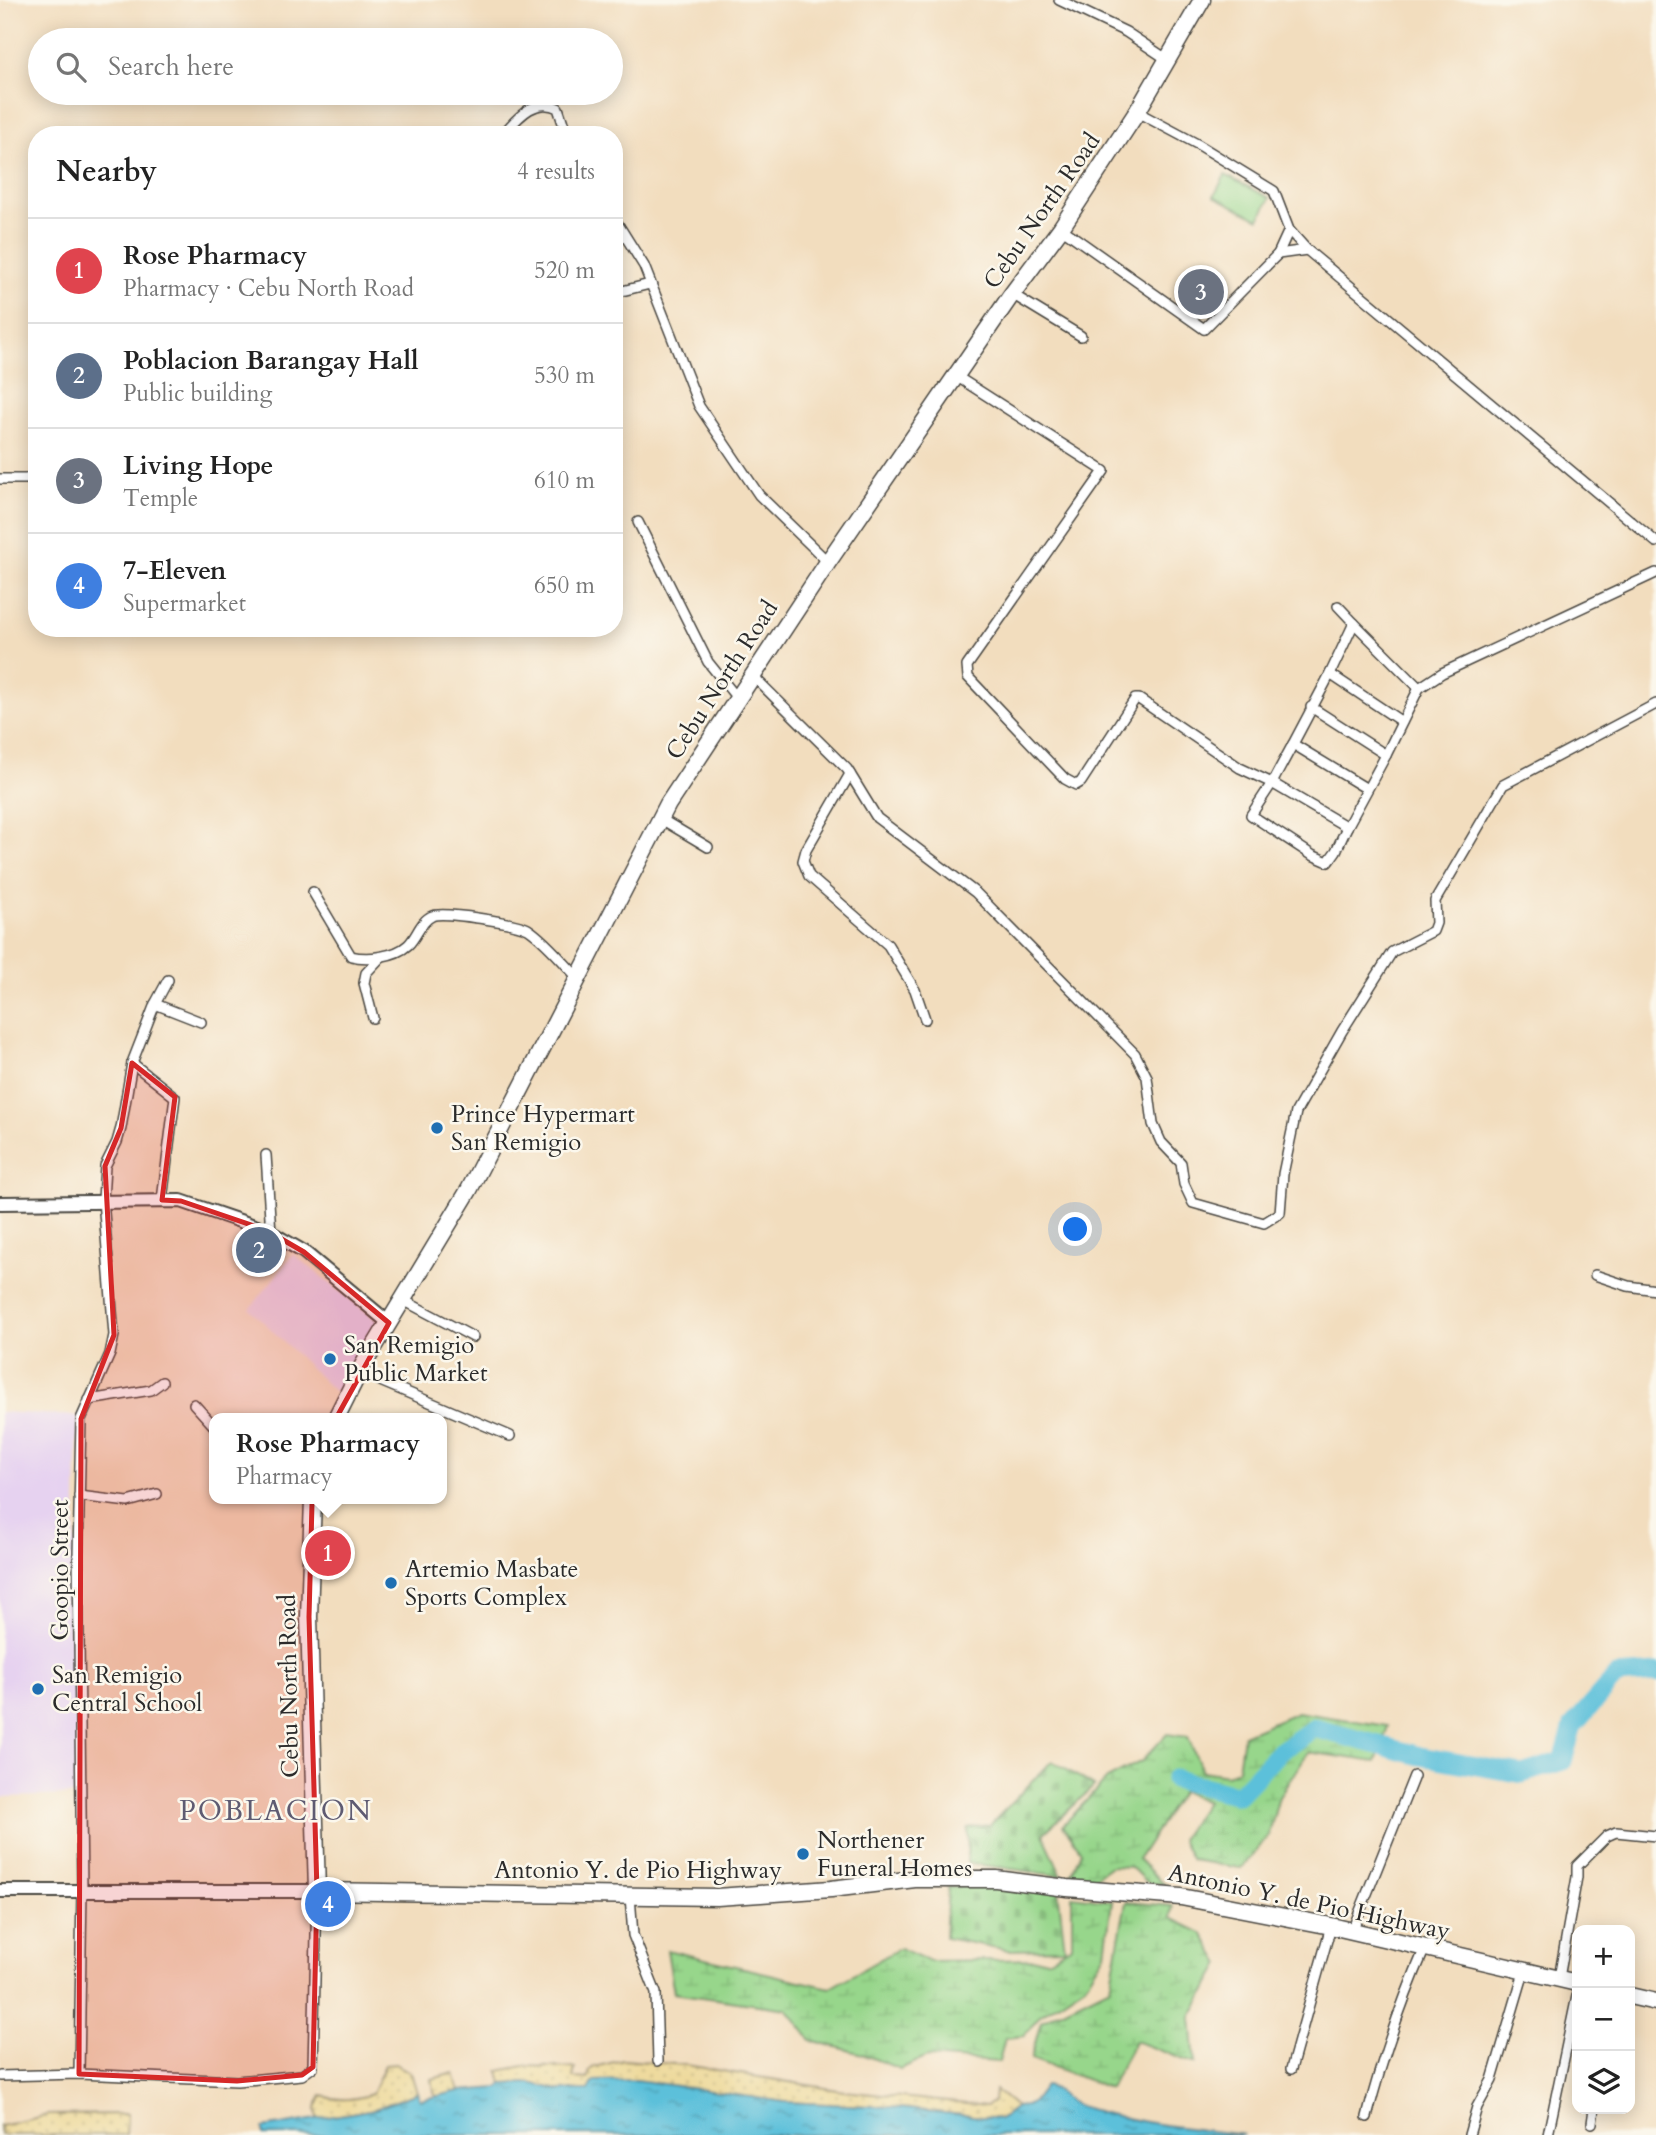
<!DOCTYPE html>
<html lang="en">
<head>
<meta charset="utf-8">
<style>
  :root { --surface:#fff; --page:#f2f2f2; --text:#222; --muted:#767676; --line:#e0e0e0; --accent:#2563eb }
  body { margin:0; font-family:Cardo,serif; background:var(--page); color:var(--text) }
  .controls { position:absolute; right:21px; bottom:21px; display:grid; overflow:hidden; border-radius:14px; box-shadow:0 4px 18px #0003 }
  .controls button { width:63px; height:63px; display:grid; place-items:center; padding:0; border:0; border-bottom:2px solid var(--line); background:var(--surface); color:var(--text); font:35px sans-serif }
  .you { position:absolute; left:1076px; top:1230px; width:24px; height:24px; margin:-18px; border:5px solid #fff; border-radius:50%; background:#1a73e8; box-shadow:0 0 0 10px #1a73e833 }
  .badge { display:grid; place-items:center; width:46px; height:46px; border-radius:50%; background:var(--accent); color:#fff; font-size:23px; font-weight:700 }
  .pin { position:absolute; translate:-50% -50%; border:4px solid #fff; box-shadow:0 2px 7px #0006 }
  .popup { position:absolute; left:209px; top:1413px; width:238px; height:91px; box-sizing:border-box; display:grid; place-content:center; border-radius:14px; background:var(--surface); filter:drop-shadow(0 2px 5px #0005); font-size:23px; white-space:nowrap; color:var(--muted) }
  .popup b { font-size:26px; color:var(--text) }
  .popup::after { content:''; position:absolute; left:50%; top:100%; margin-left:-14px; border:14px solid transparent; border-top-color:var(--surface) }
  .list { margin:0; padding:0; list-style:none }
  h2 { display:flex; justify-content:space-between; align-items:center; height:91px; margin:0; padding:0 28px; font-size:30px }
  h2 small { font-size:23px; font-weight:400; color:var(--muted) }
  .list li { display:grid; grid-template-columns:46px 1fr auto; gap:21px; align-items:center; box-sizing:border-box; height:105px; padding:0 28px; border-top:2px solid var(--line) }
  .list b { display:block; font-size:26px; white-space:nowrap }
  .list p { margin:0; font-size:23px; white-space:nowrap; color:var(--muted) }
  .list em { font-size:23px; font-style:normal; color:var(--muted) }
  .icon { flex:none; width:38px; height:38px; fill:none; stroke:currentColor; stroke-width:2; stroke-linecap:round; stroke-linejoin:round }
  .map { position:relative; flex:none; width:1656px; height:2135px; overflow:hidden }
  .search { position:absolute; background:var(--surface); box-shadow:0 4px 18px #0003; left:28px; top:28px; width:595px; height:77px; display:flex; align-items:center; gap:18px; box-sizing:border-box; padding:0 24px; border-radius:38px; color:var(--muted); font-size:26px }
  .panel { position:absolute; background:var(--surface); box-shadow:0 4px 18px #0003; left:28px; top:126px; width:595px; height:511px; border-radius:28px }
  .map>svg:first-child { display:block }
  .built { fill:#e6d2f0 }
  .wetland { fill:url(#wetland-marsh); stroke:#61805b; stroke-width:2 }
  .sand { fill:url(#sand-dots); stroke:#8c8264; stroke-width:2 }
  .cemetery { fill:url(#cemetery-stones); stroke:#61805b; stroke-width:2 }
  .garden { fill:#97d68b; stroke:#61805b; stroke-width:2 }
  .water { fill:url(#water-ripples); stroke:#447682; stroke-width:2 }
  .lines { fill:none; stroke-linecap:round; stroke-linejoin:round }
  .river { stroke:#5cc0da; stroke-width:19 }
  .minor-casing { stroke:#494641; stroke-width:12 }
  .tertiary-casing { stroke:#494641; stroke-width:16 }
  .secondary-casing { stroke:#494641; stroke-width:16 }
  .trunk-casing { stroke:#494641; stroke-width:19 }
  .minor { stroke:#fff; stroke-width:9 }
  .tertiary { stroke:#fff; stroke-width:12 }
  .secondary { stroke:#fff; stroke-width:12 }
  .trunk { stroke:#fff; stroke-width:16 }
  .marked { fill:#d62828; fill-opacity:0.2; stroke:#d62828; stroke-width:5; stroke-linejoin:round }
  .poi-dot { fill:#1f6fb2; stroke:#fbf7ec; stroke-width:2.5 }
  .labels { text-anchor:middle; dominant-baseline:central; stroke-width:5; stroke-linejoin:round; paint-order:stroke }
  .street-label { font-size:24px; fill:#2b2b2b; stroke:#fbf7ec }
  .poi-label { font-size:24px; fill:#2b2b2b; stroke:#fbf7ec; text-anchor:start }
  .quarter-label { font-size:28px; letter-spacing:2px; fill:#5f5b72; stroke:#fbf7ec }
</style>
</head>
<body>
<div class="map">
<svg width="1656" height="2135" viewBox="0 0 1656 2135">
  <defs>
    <pattern id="wetland-marsh" width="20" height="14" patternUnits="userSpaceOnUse" patternTransform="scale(1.75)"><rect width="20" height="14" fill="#97d68b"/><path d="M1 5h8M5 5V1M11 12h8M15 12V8" fill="none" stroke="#82b878"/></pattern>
    <pattern id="sand-dots" width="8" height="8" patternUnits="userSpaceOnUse" patternTransform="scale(1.75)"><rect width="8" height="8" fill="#eeda9e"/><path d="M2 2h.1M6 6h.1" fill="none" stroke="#cb8" stroke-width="1.8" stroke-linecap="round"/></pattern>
    <pattern id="cemetery-stones" width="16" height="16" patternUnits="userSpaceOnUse" patternTransform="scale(1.75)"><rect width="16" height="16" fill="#97d68b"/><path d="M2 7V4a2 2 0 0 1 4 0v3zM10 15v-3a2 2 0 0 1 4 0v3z" fill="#82b878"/></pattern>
    <pattern id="water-ripples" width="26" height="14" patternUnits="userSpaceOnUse" patternTransform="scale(1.75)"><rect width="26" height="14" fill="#5cc0da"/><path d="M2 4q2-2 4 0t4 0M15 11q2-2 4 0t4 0" fill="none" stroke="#4c9cb1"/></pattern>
  </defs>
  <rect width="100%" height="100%" fill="#fbf7ec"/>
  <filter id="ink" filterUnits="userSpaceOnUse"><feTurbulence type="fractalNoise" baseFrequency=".0143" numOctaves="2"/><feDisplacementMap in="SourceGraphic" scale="14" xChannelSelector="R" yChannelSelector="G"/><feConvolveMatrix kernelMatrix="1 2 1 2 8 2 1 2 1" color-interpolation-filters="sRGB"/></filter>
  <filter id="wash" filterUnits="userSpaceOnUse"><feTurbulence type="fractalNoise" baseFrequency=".00686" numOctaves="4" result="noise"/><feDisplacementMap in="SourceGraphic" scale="28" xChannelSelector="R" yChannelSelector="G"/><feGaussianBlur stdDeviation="1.57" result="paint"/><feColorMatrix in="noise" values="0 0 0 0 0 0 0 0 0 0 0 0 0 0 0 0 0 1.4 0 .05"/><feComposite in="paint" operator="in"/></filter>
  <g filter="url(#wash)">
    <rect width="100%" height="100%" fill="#f2ddbe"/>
    <g class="built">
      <polygon points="293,1254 380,1323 338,1395 250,1309"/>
      <polygon points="0,1412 78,1416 74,1582 78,1795 0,1797"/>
    </g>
    <g class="wetland">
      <polygon points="1297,1712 1388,1726 1376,1762 1308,1752 1279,1797 1268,1837 1241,1868 1192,1860 1181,1839 1206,1802 1182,1791 1138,1859 1165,1885 1146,1882 1131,1867 1111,1866 1093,1879 1070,1878 1081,1851 1063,1825 1107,1779 1142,1761 1167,1734 1188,1737 1202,1771 1227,1775 1238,1769 1243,1735"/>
      <polygon points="1072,1896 1112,1901 1105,1953 1085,1985 1040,2015 1024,2036 1005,2038 999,2062 927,2057 900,2069 862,2054 811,2040 787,2009 674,1993 667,1950 830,1988 900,1948 929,1961 1049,1959 1072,1946"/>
      <polygon points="1126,1902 1173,1906 1171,1918 1202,1933 1221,1964 1191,2017 1195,2064 1135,2041 1109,2088 1031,2059 1041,2021 1110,1987"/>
    </g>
    <g class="sand">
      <polygon points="623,2060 686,2065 844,2091 986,2106 994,2101 995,2090 1016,2107 1000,2119 889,2107 785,2102 612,2081 595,2081 590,2090 559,2090 530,2083 502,2084 499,2071 524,2066 575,2068 573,2078 588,2079 590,2070 594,2067"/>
      <path d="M396,2064L411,2073L417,2093L375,2109L317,2119L316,2107L322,2096C340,2101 354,2100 372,2094L385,2065Z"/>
      <polygon points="454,2073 459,2091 435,2097 432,2079"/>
      <polygon points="127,2114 126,2135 0,2135 0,2126 48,2115"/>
    </g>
    <g class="cemetery">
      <polygon points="1052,1761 1094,1786 1043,1834 1062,1876 967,1863 968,1828 990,1825"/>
      <polygon points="1002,1886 1058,1890 1065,1949 1008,1950 945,1938 948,1887"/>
    </g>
    <polygon class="garden" points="1225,175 1270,198 1259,219 1214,196"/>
    <path class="water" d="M637,2080L785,2102L889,2107L1000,2119L1016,2107L1026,2106L1033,2102L1045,2086C1057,2086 1064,2101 1076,2105C1130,2123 1188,2128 1244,2135H263V2128L375,2109L417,2093L420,2100L459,2091L499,2088L502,2084L530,2083L559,2090H589L594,2081Z"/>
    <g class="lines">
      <polyline class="river" points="1174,1779 1238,1795 1278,1753 1314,1728 1420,1756 1522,1774 1563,1761 1573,1726 1616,1676 1656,1673"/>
    </g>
  </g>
  <g filter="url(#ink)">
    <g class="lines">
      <g class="minor-casing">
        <g id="minor">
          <polyline points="1059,0 1126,32 1168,60"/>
          <polyline points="1137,112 1199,145 1274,191 1289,230 1307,250 1656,542"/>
          <path d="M502,135C517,119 534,96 558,108L567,135"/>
          <polyline points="614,218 644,266 699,406 759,495 828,562"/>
          <polyline points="1061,228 1204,329 1278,254 1289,230"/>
          <polyline points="1278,254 1307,250"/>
          <polyline points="614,293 650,284"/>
          <polyline points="1012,294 1081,336"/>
          <polyline points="956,376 1104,471 967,666 968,677 1065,779 1076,785 1081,782 1135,699 1139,699 1240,768 1272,783 1347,827 1386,755 1419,688 1442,673 1656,573"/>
          <polyline points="0,479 26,479 37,475"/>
          <polyline points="638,522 708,662 737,698"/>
          <polyline points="1338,606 1354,623 1330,674 1293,744 1272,783 1251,815 1312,855 1328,862 1336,851 1347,827"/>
          <polyline points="1354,623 1419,688"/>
          <polyline points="1330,674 1402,722"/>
          <polyline points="752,675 847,769 877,818 976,893 1135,1054 1147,1077 1153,1124 1161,1142 1181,1163 1184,1184 1193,1203 1264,1223 1280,1213 1283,1174 1296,1112 1342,1031 1392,952 1433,931 1436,923 1435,901 1503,785 1656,704"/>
          <polyline points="1311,707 1386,755"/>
          <polyline points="1293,744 1367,789"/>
          <polyline points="850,774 806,850 803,861 809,876 888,945 915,990 925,1019"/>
          <polyline points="661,819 708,847"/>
          <path d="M313,892L351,956C367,960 395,957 408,945C417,937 420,921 432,916C443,911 517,923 528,929C545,940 564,963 578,978"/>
          <polyline points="155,1004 201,1022"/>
          <polyline points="373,1018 364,983 366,973 381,957"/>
          <polyline points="132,1063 175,1097 162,1200"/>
          <polyline points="266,1155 271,1233"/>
          <polyline points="1595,1275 1628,1286 1656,1290"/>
          <polyline points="403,1300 473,1337"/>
          <polyline points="359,1372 510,1436"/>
          <polyline points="89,1400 151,1390 162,1382"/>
          <polyline points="194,1404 214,1426"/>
          <polyline points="79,1496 128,1502 157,1494"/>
          <polyline points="630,1896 633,1935 656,1993 658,2061"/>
          <polyline points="1352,1931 1414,1776"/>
          <polyline points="1559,1978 1577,1877 1577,1866 1607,1836 1616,1832 1656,1836"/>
          <polyline points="1291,2069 1331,1926"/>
          <polyline points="79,2074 82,1890 78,1556 81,1419 110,1354 114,1335 103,1200 105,1166 117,1142 121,1128 132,1063 155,1004 168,980"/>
          <polyline points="0,2076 79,2074 237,2081 302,2075 313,2067 317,1891"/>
          <path d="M1367,2117C1382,2058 1401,2003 1425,1948"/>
          <polyline points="1592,2123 1594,2109"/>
          <polyline points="1469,2135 1477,2107 1492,2080 1524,1972"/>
          <polyline points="1548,2135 1577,1996"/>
        </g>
      </g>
      <g class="tertiary-casing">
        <polyline id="tertiary" points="0,1203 181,1201 266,1230 304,1252 389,1323"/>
      </g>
      <g class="secondary-casing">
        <polyline id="secondary" points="0,1891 317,1891"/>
      </g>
      <g class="trunk-casing">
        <g id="trunk">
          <polyline points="336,1418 359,1372 469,1190 668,804 828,562 1012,294 1061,228 1137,112 1202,0"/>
          <polyline points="313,1499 309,1617 317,1891 717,1897 831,1889 915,1879 996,1879 1067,1888 1181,1897 1331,1926 1577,1983"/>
          <polyline points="1630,1996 1656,2002"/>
        </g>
      </g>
      <use href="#minor" class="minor"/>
      <use href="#tertiary" class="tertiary"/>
      <use href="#secondary" class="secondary"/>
      <use href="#trunk" class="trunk"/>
    </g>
  </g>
  <path class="marked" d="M132,1063L175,1097L162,1200L181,1201L266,1230L304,1252L389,1323L334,1422L312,1504L309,1617L317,1891L313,2067L302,2075L237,2081L79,2074L81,1419L114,1335L105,1166L121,1128Z"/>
  <g class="poi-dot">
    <circle cx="437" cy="1128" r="7"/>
    <circle cx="330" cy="1359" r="7"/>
    <circle cx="391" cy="1583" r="7"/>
    <circle cx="38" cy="1689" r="7"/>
    <circle cx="803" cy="1854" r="7"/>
  </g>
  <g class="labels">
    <g class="street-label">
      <text transform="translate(1042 211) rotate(-55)">Cebu North Road</text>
      <text transform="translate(722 680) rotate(-57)">Cebu North Road</text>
      <text transform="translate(60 1570) rotate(-90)">Goopio Street</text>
      <text transform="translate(289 1686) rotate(-91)">Cebu North Road</text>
      <text x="638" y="1870">Antonio Y. de Pio Highway</text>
      <text transform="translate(1309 1902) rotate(12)">Antonio Y. de Pio Highway</text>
    </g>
    <g class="poi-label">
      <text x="451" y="1114">Prince Hypermart<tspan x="451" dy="28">San Remigio</tspan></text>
      <text x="344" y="1345">San Remigio<tspan x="344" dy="28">Public Market</tspan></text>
      <text x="405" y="1569">Artemio Masbate<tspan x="405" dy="28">Sports Complex</tspan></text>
      <text x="52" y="1675">San Remigio<tspan x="52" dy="28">Central School</tspan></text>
      <text x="817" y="1840">Northener<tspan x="817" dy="28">Funeral Homes</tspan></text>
    </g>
    <g class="quarter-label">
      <text x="276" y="1811">POBLACION</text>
    </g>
  </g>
</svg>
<div class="controls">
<button>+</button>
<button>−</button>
<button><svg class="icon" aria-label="layers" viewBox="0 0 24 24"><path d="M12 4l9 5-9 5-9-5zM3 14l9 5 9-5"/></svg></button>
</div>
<div class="you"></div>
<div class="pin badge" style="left:328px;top:1553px;background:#e0444e">1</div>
<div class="popup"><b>Rose Pharmacy</b>Pharmacy</div>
<div class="pin badge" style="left:259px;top:1250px;background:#5c6f8a">2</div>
<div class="pin badge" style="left:1201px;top:292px;background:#6b7280">3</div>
<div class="pin badge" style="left:328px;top:1904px;background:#3f7fe0">4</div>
<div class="search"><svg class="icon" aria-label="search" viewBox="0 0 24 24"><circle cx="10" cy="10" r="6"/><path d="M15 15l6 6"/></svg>Search here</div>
<section class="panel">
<h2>Nearby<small>4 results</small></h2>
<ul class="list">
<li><span class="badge" style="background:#e0444e">1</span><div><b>Rose Pharmacy</b><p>Pharmacy · Cebu North Road</p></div><em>520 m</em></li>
<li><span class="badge" style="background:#5c6f8a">2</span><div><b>Poblacion Barangay Hall</b><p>Public building</p></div><em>530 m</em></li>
<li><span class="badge" style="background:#6b7280">3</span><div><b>Living Hope</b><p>Temple</p></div><em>610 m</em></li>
<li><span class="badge" style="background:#3f7fe0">4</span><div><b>7-Eleven</b><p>Supermarket</p></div><em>650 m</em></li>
</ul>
</section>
</div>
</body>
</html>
